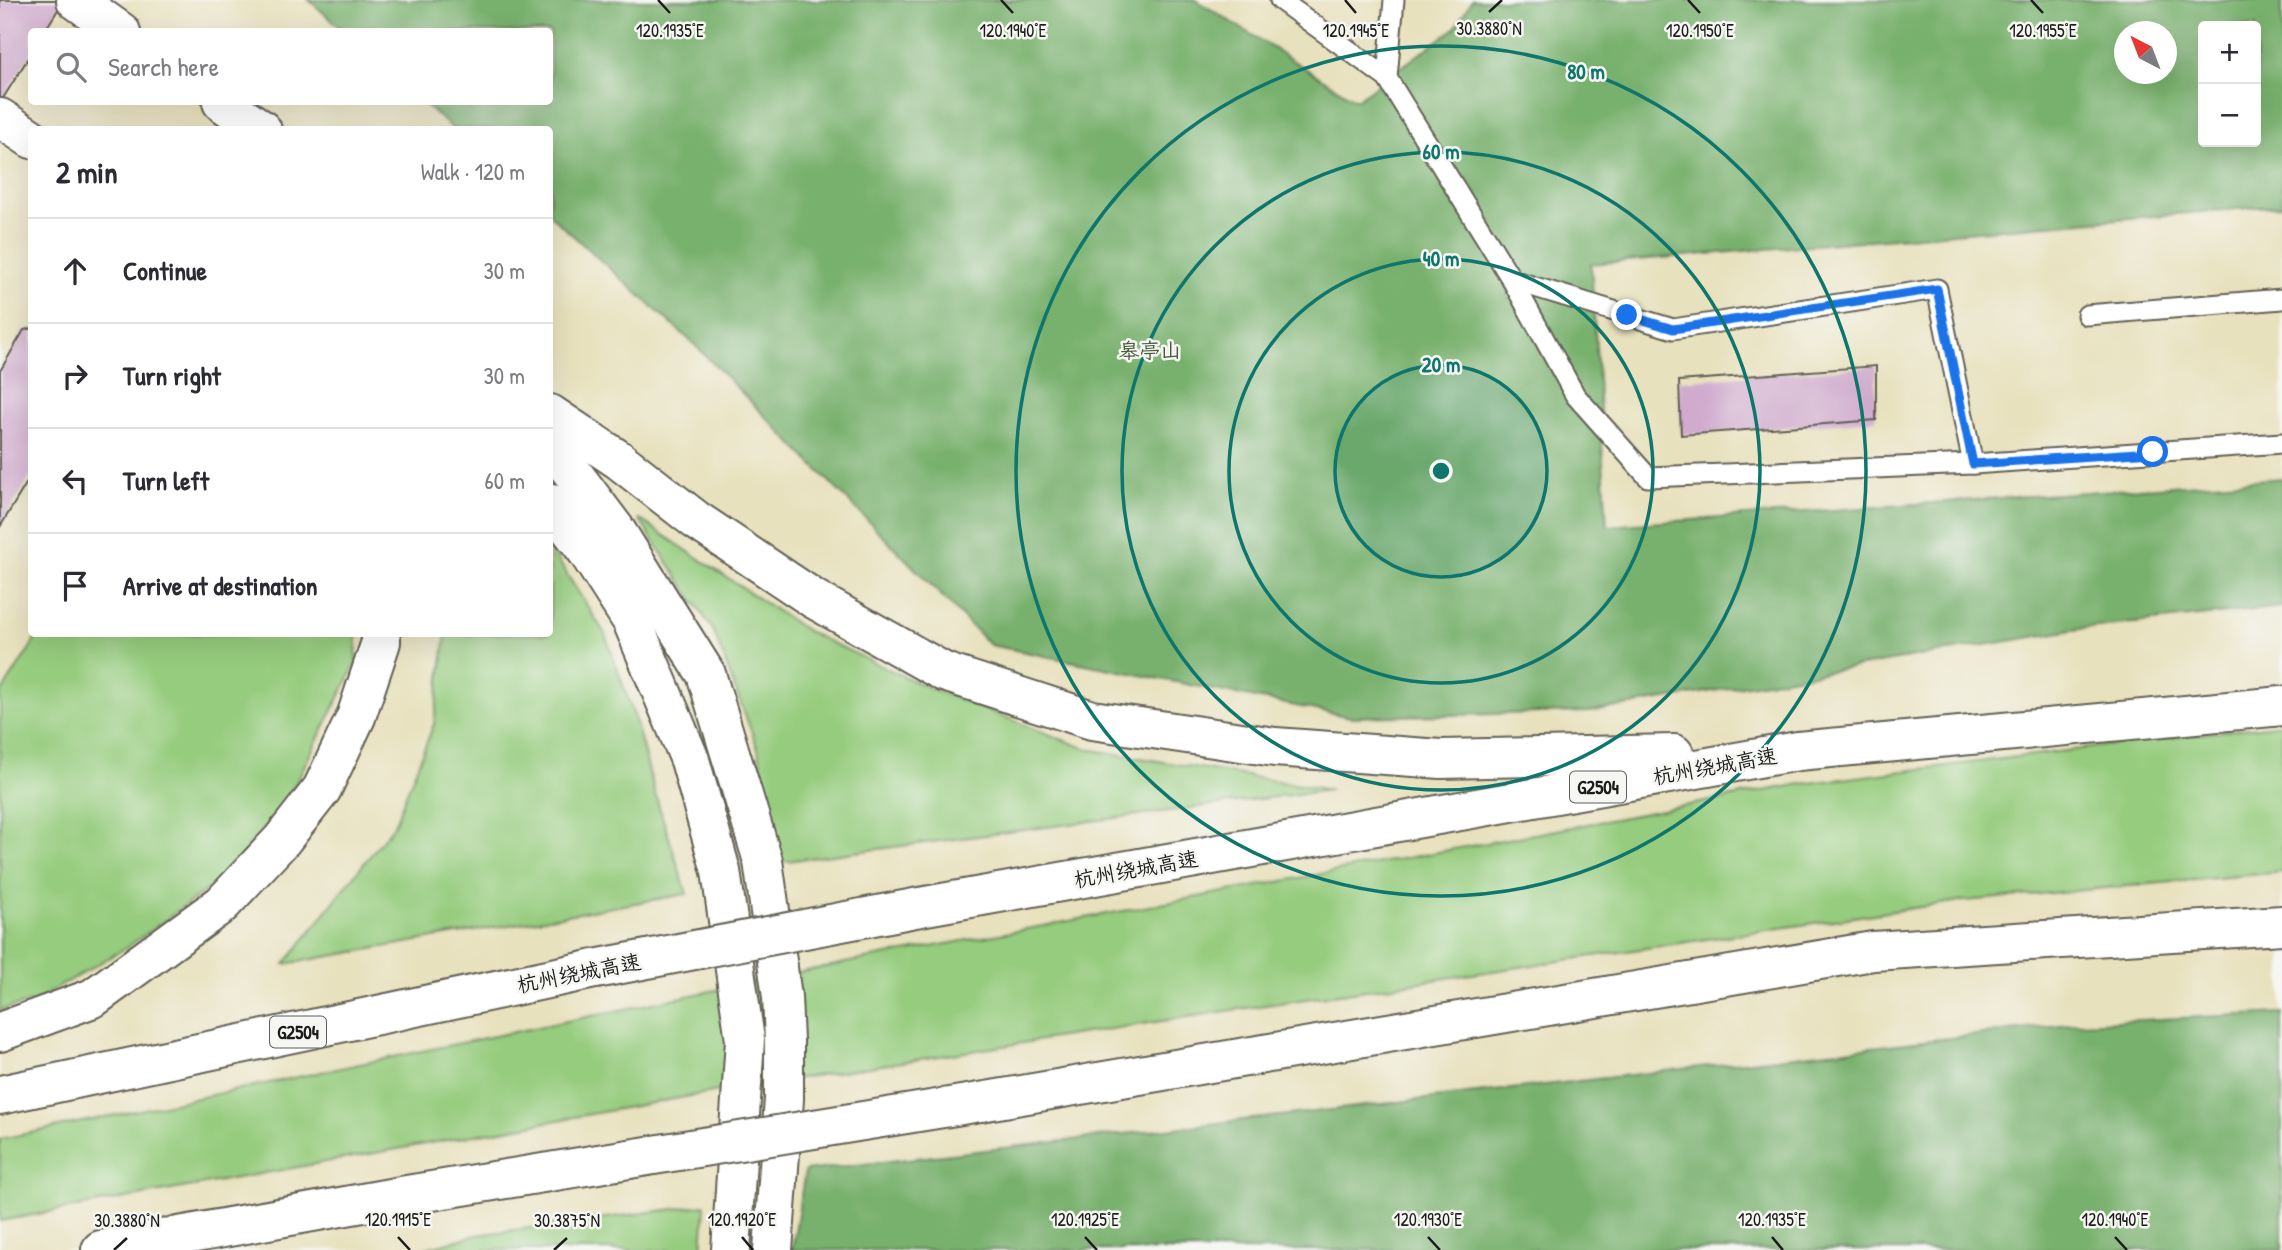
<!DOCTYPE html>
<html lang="en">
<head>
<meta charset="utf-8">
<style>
  :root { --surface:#fff; --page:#f7f7f7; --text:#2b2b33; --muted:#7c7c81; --line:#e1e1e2 }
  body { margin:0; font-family:"Patrick Hand","LXGW WenKai TC",sans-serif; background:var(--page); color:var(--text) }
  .controls { position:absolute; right:21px; top:21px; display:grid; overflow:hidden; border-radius:7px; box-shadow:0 7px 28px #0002 }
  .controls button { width:63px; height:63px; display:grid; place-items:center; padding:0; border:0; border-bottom:2px solid var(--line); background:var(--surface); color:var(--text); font:35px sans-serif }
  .compass { position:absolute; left:2114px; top:21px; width:63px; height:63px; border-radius:50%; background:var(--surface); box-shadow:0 7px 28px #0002; rotate:318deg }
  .stop { position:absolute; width:21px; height:21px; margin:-16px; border:5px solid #1a73e8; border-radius:50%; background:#fff }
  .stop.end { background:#1a73e8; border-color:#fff; box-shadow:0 2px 7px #0008 }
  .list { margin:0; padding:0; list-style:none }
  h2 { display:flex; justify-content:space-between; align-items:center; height:91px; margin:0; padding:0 28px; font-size:30px }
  h2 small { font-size:23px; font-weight:400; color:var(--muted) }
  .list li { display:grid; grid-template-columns:46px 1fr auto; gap:21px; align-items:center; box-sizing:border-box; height:105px; padding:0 28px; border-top:2px solid var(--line) }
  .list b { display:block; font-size:26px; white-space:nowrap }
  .list em { font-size:23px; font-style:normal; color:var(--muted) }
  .icon { flex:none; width:38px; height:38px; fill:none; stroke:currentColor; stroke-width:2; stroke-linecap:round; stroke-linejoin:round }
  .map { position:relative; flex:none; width:2282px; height:1250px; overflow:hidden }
  .search { position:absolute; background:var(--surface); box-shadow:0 7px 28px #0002; left:28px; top:28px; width:525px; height:77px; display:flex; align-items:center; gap:18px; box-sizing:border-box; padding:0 24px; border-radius:7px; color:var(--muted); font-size:26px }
  .panel { position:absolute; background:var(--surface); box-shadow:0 7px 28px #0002; left:28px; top:126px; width:525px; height:511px; border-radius:7px }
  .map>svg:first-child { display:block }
  .green { fill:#96cc7e; stroke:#59744d; stroke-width:2 }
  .forest { fill:#78b06d; stroke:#4a6644; stroke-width:2; fill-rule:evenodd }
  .building { fill:#d0abce }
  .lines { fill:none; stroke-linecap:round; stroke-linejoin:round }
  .lane-casing { stroke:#636154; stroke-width:23 }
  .highway-casing { stroke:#636154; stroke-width:42 }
  .lane { stroke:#fff; stroke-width:19 }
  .highway { stroke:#fff; stroke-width:38 }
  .highway-bridge-casing { stroke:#636154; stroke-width:42; stroke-linecap:butt }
  .highway-bridge { stroke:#fff; stroke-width:38 }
  .route { stroke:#1a73e8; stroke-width:9 }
  .ticks { fill:none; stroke:#1c1c1c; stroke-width:2.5 }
  .ring { fill:none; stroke:#0f766e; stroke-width:3.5 }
  .labels { text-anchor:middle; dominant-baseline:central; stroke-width:5; stroke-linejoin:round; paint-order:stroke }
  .shield { fill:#f6f6f2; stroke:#5d5d5c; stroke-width:2 }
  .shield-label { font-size:19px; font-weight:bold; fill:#1c1c1c }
  .park-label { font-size:21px; fill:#475a3e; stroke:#f6f6f2 }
  .street-label { font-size:21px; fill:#1c1c1c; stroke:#f6f6f2 }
  .ticks-label { font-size:18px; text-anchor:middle; fill:#1c1c1c; stroke:#f6f6f2; stroke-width:5; stroke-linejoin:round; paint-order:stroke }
  .centre { fill:#0f766e; stroke:#f6f6f2; stroke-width:3.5 }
  .ring-label { font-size:21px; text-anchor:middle; font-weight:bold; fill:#0f766e; stroke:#f6f6f2; stroke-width:5; stroke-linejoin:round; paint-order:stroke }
</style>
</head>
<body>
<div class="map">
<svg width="2282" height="1250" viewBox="0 0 2282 1250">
  <rect width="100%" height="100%" fill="#f6f6f2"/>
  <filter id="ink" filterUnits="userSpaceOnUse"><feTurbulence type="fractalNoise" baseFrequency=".0143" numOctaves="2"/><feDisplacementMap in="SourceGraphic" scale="14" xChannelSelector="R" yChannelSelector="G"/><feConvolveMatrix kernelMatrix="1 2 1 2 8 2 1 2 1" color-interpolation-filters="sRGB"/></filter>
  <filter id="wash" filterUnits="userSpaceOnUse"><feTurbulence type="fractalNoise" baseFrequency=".00686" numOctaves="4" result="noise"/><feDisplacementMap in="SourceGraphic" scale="28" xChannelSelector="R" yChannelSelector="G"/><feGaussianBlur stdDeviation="1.57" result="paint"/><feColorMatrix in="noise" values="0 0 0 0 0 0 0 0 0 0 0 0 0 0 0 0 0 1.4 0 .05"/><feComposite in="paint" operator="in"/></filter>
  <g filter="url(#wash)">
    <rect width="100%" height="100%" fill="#e8e1bd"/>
    <g class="green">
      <polygon points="638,518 810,633 929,688 1087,749 1330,790 780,862 758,749 713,630"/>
      <polygon points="550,548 605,634 634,716 655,794 687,894 285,964 394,825 434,724 446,634 550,634"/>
      <polygon points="39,634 357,634 356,664 286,802 223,878 129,946 33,1002 0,1010 0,695"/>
      <polygon points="2282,724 2282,872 1954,902 1213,1013 724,1090 0,1221 0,1139 845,963 1801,784"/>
      <polygon points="705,1205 702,1250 419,1250 476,1235"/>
    </g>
    <g class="forest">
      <path d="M309,0H1196L1356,100L1455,28L1472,0H2282V205L1591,264L1607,526L2282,478V607L2079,629L1589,712L1351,717L990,645L695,345L550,215V130L453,129L422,102H550V32L344,31ZM2203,26H2256V142H2203ZM2124,32H2166V74H2124Z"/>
      <polygon points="2282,1013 2282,1250 792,1250 805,1171 2078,1023"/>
    </g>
    <g id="blocks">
      <g class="building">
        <polygon points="0,0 64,0 44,32 32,32 32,52 0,103"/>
        <polygon points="32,328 32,474 0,527 0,371 24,330"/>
        <polygon points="1876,366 1876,420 1681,435 1679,381"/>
      </g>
    </g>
  </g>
  <g filter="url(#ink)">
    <use href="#blocks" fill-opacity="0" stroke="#636154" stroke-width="2"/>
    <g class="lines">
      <g class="lane-casing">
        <g id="lane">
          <polyline points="1280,0 1387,78 1512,280 1575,395 1648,477 1973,464 2282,443"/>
          <polyline points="1387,78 1394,0"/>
          <polyline points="1512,280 1673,329 1937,289 1973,464"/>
          <polyline points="2087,315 2282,299"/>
        </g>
      </g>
      <g class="highway-casing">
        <g id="highway">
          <polyline points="76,0 121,32"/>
          <polyline points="222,102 262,130"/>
          <polyline points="0,118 32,139"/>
          <polyline points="550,414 619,460 696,520 814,599 944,672 1092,720 1275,747 1441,759 1674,754"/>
          <polyline points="550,443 615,529 706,674 763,861 782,997 784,1041 784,1099 773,1250"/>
          <polyline points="550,503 587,551 632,621 690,760 721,871 745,1040 731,1250"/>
          <polyline points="920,907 1798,751 2282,706"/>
          <polyline points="0,1032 93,998 222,904 282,840 322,789 356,717 381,642 381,634"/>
          <polyline points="0,1095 595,969"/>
          <polyline points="980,1102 1873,951 2282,925"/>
          <polyline points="101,1250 407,1195 629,1159"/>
        </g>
      </g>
      <use href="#lane" class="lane"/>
      <use href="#highway" class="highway"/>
      <g class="highway-bridge-casing">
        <g id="highway-bridge">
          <polyline points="595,969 920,907"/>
          <polyline points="629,1159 980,1102"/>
        </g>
      </g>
      <use href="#highway-bridge" class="highway-bridge"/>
    </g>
  </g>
  <g class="lines" filter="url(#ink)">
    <polyline class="route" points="1627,315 1673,329 1937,289 1973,464 2153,452"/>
  </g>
  <path class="ticks" d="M658,0L670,13M1001,0L1013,13M1345,0L1356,13M1688,0L1700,13M2031,0L2043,13M1489,12L1502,0M398,1237L410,1250M742,1237L753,1250M1085,1237L1097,1250M1428,1237L1440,1250M1772,1237L1783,1250M2115,1237L2127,1250M114,1250L127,1238M554,1250L567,1238"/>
  <circle cx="1441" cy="471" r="106" fill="#0f766e" fill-opacity=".12"/>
  <g class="ring">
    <circle cx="1441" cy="471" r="106"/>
    <circle cx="1441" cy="471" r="212"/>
    <circle cx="1441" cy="471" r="319"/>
    <circle cx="1441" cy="471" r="425"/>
  </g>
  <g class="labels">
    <g class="shield">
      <rect x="1570" y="771.5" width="56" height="31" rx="5"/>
      <rect x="270" y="1016.5" width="56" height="31" rx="5"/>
    </g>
    <g class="shield-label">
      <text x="1598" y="787">G2504</text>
      <text x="298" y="1032">G2504</text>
    </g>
    <g class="park-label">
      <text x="1150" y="350">皋亭山</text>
    </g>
    <g class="street-label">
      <text transform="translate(1715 766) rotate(-10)">杭州绕城高速</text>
      <text transform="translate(1136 869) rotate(-10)">杭州绕城高速</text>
      <text transform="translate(579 973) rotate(-11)">杭州绕城高速</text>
    </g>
  </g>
  <g class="ticks-label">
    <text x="1489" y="35">30.3880°N</text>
    <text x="670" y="37">120.1935°E</text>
    <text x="1013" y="37">120.1940°E</text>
    <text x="1356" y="37">120.1945°E</text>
    <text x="1700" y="37">120.1950°E</text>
    <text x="2043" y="37">120.1955°E</text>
    <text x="398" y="1226">120.1915°E</text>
    <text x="742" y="1226">120.1920°E</text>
    <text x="1085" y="1226">120.1925°E</text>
    <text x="1428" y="1226">120.1930°E</text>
    <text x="1772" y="1226">120.1935°E</text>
    <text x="2115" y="1226">120.1940°E</text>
    <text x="127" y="1227">30.3880°N</text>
    <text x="567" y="1227">30.3875°N</text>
  </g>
  <circle cx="1441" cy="471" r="10" class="centre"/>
  <g class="ring-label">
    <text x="1586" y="79">80 m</text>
    <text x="1441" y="159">60 m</text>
    <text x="1441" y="266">40 m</text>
    <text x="1441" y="372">20 m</text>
  </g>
</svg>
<div class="controls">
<button>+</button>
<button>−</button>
</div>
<svg class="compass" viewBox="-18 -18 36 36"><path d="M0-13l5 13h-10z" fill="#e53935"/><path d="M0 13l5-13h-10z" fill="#7c7c81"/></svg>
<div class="stop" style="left:2153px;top:452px"></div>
<div class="stop end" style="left:1627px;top:315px"></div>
<div class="search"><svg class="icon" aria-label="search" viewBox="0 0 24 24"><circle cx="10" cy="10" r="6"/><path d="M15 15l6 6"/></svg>Search here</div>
<section class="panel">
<h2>2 min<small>Walk · 120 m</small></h2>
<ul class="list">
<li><svg class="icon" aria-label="ahead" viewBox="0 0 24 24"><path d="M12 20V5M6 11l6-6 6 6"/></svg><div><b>Continue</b></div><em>30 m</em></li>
<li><svg class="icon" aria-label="right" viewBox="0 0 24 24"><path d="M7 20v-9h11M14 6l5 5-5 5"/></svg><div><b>Turn right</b></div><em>30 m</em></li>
<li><svg class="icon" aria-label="left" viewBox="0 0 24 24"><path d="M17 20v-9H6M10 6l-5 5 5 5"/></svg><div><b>Turn left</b></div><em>60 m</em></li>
<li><svg class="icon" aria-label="arrive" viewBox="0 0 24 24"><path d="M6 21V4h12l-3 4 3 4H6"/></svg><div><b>Arrive at destination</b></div></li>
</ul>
</section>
</div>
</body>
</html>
